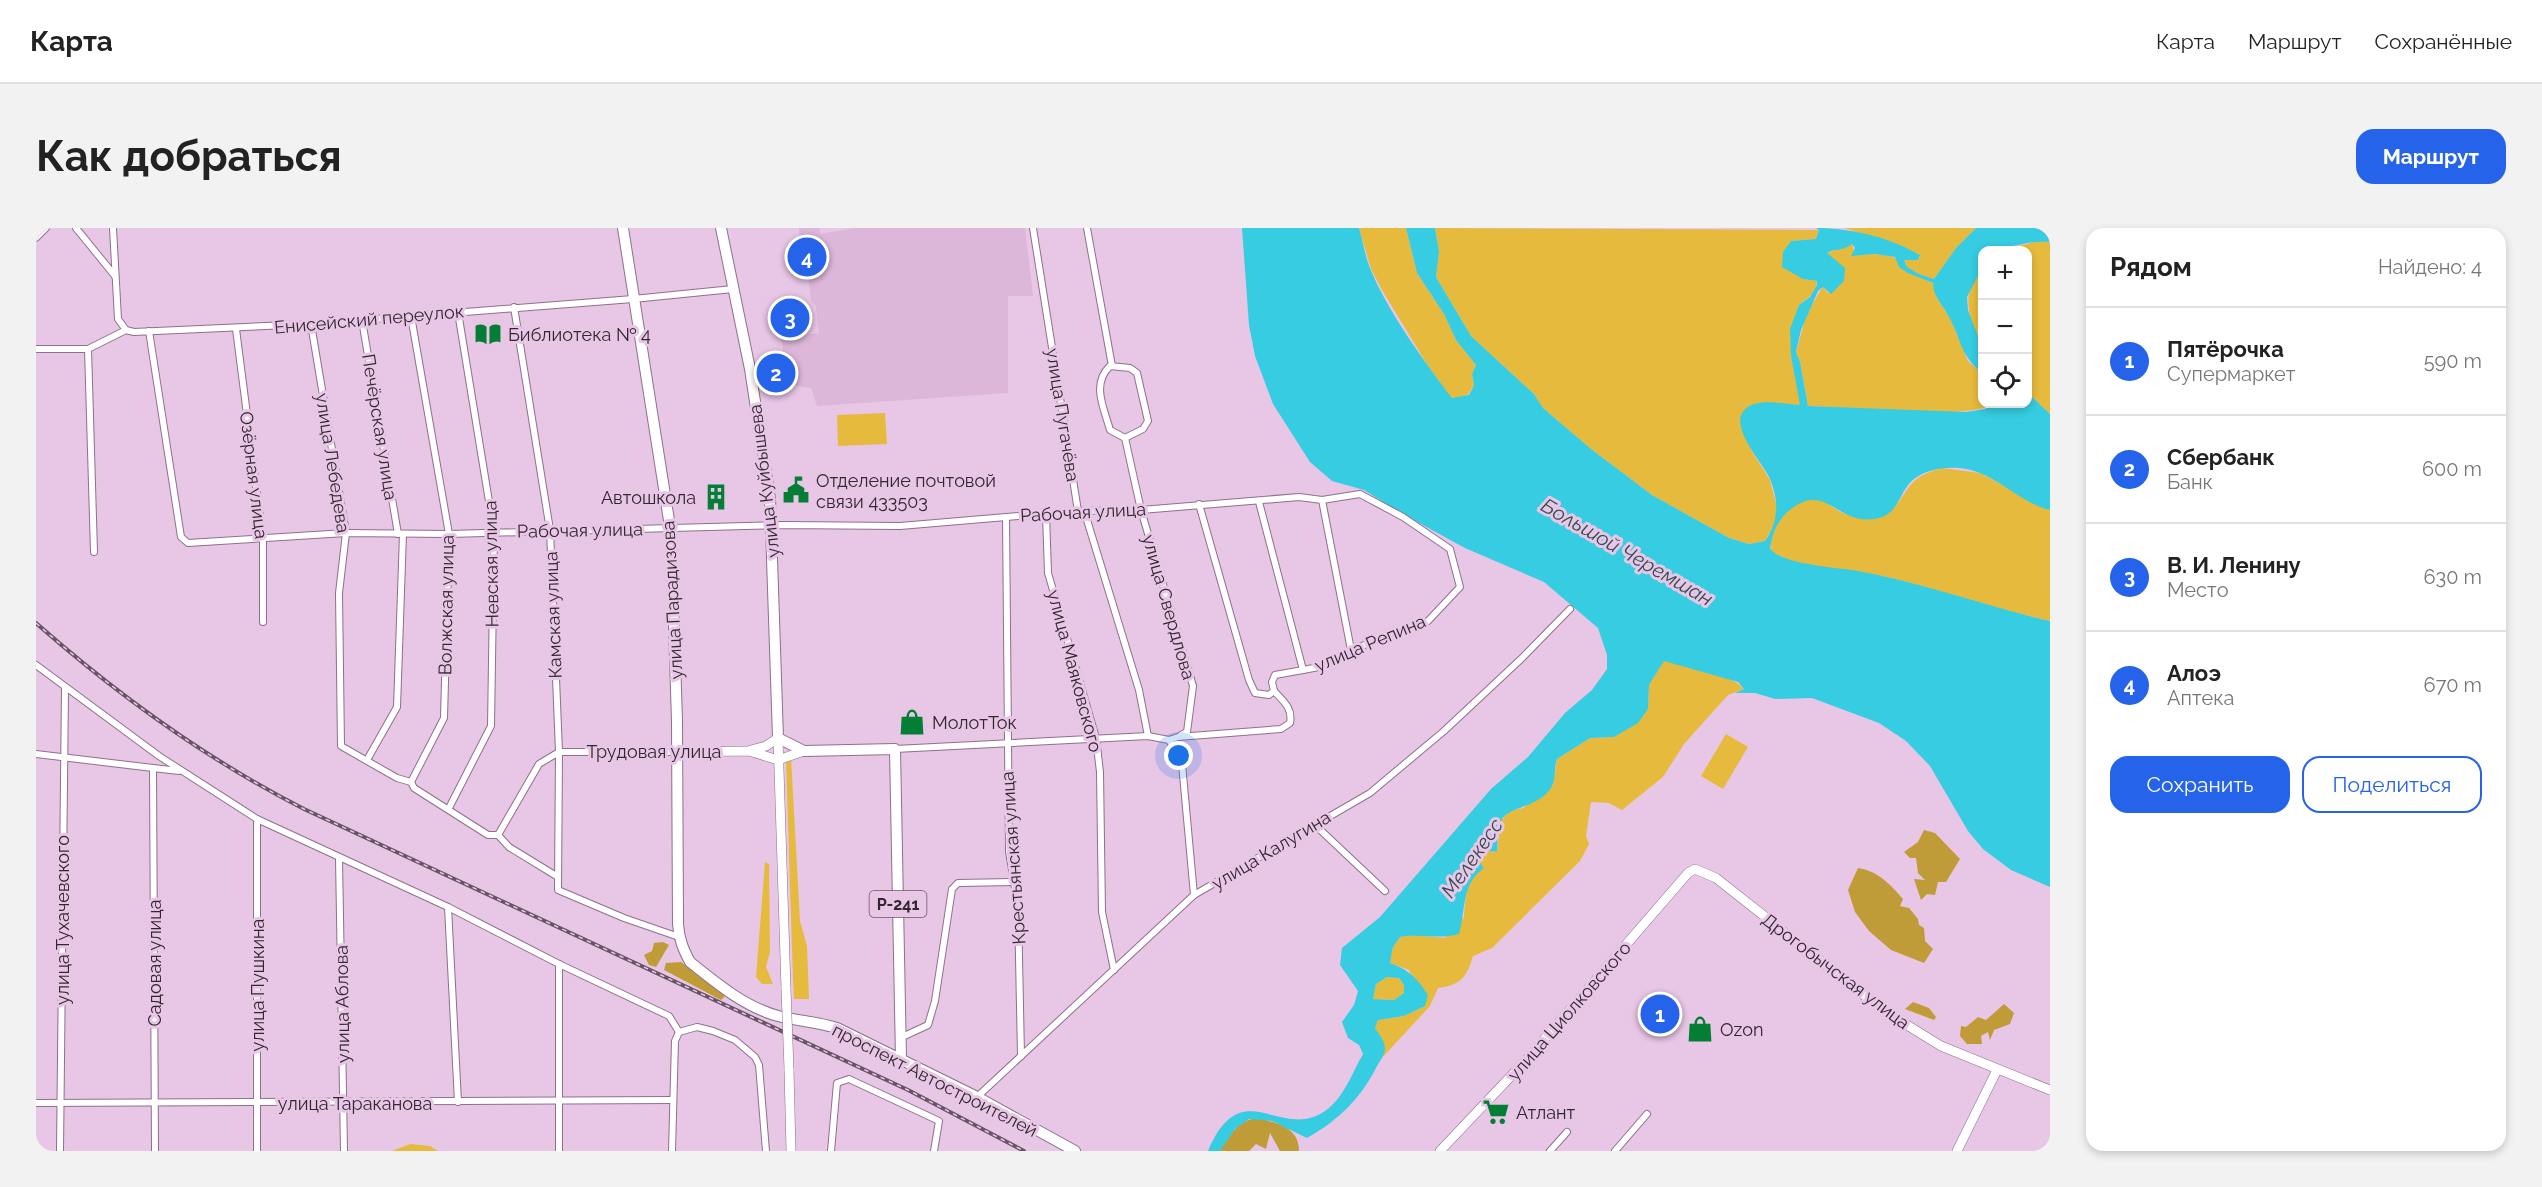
<!DOCTYPE html>
<html lang="ru">
<head>
<meta charset="utf-8">
<style>
  :root { --surface:#fff; --page:#f2f2f2; --text:#222; --muted:#767676; --line:#e0e0e0; --accent:#2563eb }
  body { margin:0; font-family:Raleway,sans-serif; background:var(--page); color:var(--text) }
  .controls { position:absolute; right:18px; top:18px; display:grid; overflow:hidden; border-radius:12px; box-shadow:0 3px 9px #0003 }
  .controls button { width:54px; height:54px; display:grid; place-items:center; padding:0; border:0; border-bottom:2px solid var(--line); background:var(--surface); color:var(--text); font:30px sans-serif }
  .you { position:absolute; left:1143px; top:528px; width:21px; height:21px; margin:-15px; border:4px solid #fff; border-radius:50%; background:#1a73e8; box-shadow:0 0 0 9px #1a73e833 }
  .badge { display:grid; place-items:center; width:39px; height:39px; border-radius:50%; background:var(--accent); color:#fff; font-size:20px; font-weight:700 }
  .pin { position:absolute; translate:-50% -50%; border:3px solid #fff; box-shadow:0 2px 6px #0006 }
  .list { margin:0; padding:0; list-style:none }
  h2 { display:flex; justify-content:space-between; align-items:center; height:78px; margin:0; padding:0 24px; font-size:26px }
  h2 small { font-size:20px; font-weight:400; color:var(--muted) }
  .list li { display:grid; grid-template-columns:39px 1fr auto; gap:18px; align-items:center; box-sizing:border-box; height:108px; padding:0 24px; border-top:2px solid var(--line) }
  .list b { display:block; font-size:22px; white-space:nowrap }
  .list p { margin:0; font-size:20px; white-space:nowrap; color:var(--muted) }
  .list em { font-size:20px; font-style:normal; color:var(--muted) }
  .actions { display:flex; gap:12px; padding:18px 24px }
  .actions a { flex:1; padding:14px 0; border:2px solid var(--accent); border-radius:18px; text-align:center; font-size:21px; color:var(--accent) }
  .actions .main { background:var(--accent); color:#fff }
  .icon { flex:none; width:33px; height:33px; fill:none; stroke:currentColor; stroke-width:2; stroke-linecap:round; stroke-linejoin:round }
  .map { position:relative; flex:none; width:2014px; height:923px; overflow:hidden; border-radius:18px }
  header { display:flex; align-items:center; gap:36px; box-sizing:border-box; height:84px; padding:0 30px; background:var(--surface); border-bottom:2px solid var(--line) }
  header strong { font-size:28px }
  nav { display:flex; gap:33px; margin-inline-start:auto; font-size:21px }
  .intro { display:flex; align-items:center; justify-content:space-between; box-sizing:border-box; height:144px; padding:0 36px }
  h1 { margin:0; font-size:42px }
  .button { padding:15px 27px; border-radius:18px; background:var(--accent); color:#fff; font-size:21px; font-weight:700 }
  main { display:flex; gap:36px; padding:0 36px }
  aside { flex:1; background:var(--surface); border-radius:18px; box-shadow:0 3px 9px #0003 }
  .map>svg:first-child { display:block }
  .built { fill:#ddb7da }
  .green { fill:#e6bb3d }
  .forest { fill:#bf9c37 }
  .water { fill:#36cce1; fill-rule:evenodd }
  .lines { fill:none; stroke-linecap:round; stroke-linejoin:round }
  .street-casing { stroke:#8e708c; stroke-width:8 }
  .secondary-casing { stroke:#8e708c; stroke-width:10 }
  .highway-casing { stroke:#8e708c; stroke-width:12 }
  .street { stroke:#fff; stroke-width:6 }
  .secondary { stroke:#fff; stroke-width:9 }
  .highway { stroke:#fff; stroke-width:10 }
  .rail-casing { stroke:#675465; stroke-width:4 }
  .rail { stroke:#e8c6e5; stroke-width:1.5; stroke-dasharray:4.5; stroke-linecap:butt }
  .secondary-bridge-casing { stroke:#8e708c; stroke-width:10; stroke-linecap:butt }
  .secondary-bridge { stroke:#fff; stroke-width:9 }
  .labels { text-anchor:middle; dominant-baseline:central; stroke-width:6; stroke-linejoin:round; paint-order:stroke }
  .shield { fill:#e8c6e5; stroke:#695667; stroke-width:1.5 }
  .shield-label { font-size:16px; font-weight:bold; fill:#332631 }
  .street-label { font-size:18px; fill:#332631; stroke:#e8c6e5 }
  .poi-label { font-size:18px; fill:#332631; stroke:#e8c6e5; text-anchor:start }
  .water-label { font-size:20px; font-style:italic; fill:#2e4c51; stroke:#e8c6e5 }
</style>
</head>
<body>
<header>
<strong>Карта</strong>
<nav><a>Карта</a><a>Маршрут</a><a>Сохранённые</a></nav>
</header>
<div class="intro"><h1>Как добраться</h1><a class="button">Маршрут</a></div>
<main>
<div class="map">
<svg width="2014" height="923" viewBox="0 0 2014 923">
  <rect width="100%" height="100%" fill="#e8c6e5"/>
  <polygon class="built" points="763,0 783,0 785,6 818,0 989,0 997,68 972,68 972,165 781,178 775,160 760,158 757,143 751,143 745,110 783,105 780,78 775,73 770,22 764,22"/>
  <g class="green">
    <polygon points="1323,0 1370,0 1381,45 1408,86 1420,112 1440,137 1436,146 1438,157 1432,167 1416,171 1392,138 1346,62 1335,41"/>
    <path d="M1399,0L1783,2L1780,11L1755,13L1767,51L1781,53C1781,64 1771,71 1763,77L1755,128L1765,177L1718,176L1714,220L1734,252L1741,279L1740,293L1729,313L1713,316L1693,310L1616,267L1555,221L1507,180L1498,166L1435,108L1400,49L1403,23Z"/>
    <polygon points="1808,0 1940,0 1920,20 1898,51 1883,46 1871,39 1868,32 1882,32 1884,27 1863,17"/>
    <polygon points="2002,13 2014,14 2014,186 1992,165 1992,22 1968,22"/>
    <path d="M1816,16L1819,26C1832,27 1845,25 1857,29C1869,32 1881,50 1897,55L1901,70L1915,92L1932,133L1946,146V176H1957C1930,193 1809,179 1772,178L1764,134L1760,125L1770,87L1787,58L1792,65L1808,53L1791,25Z"/>
    <path d="M1946,40V119C1933,92 1923,65 1946,40Z"/>
    <polygon points="849,185 851,216 802,218 801,187"/>
    <path d="M1907,240L1944,245L2014,282V393C1960,381 1908,363 1855,350C1817,341 1768,344 1735,323C1731,302 1756,268 1778,270C1788,271 1795,279 1803,283C1813,289 1833,291 1845,289C1876,271 1863,250 1907,240Z"/>
    <path d="M1628,432C1650,439 1693,444 1708,461L1692,467L1648,516L1627,549L1586,582L1573,575L1555,574L1550,608L1553,616L1544,633L1456,720L1437,728C1431,749 1425,757 1402,760L1394,778L1344,832L1349,822L1339,800L1342,792L1368,788L1389,778L1373,742L1354,735L1357,719L1364,709L1377,707L1409,710L1428,689C1428,668 1436,649 1438,628L1448,622L1461,624L1465,592L1474,583L1487,580L1517,557L1521,531L1554,510L1578,509L1612,481L1613,457Z"/>
    <polygon points="1690,506 1712,519 1687,561 1665,548"/>
    <polygon points="755,529 764,693 771,718 773,771 758,771 757,752 750,532"/>
    <polygon points="729,634 733,636 734,724 730,739 737,756 726,756 720,749"/>
    <polygon points="1351,749 1363,750 1368,757 1368,765 1358,772 1337,771 1340,756"/>
    <polygon points="374,916 394,918 402,923 356,923"/>
  </g>
  <g class="forest">
    <polygon points="1888,602 1899,605 1924,631 1910,654 1902,654 1899,667 1891,666 1885,672 1878,651 1889,652 1882,645 1880,630 1874,630 1868,624 1882,614"/>
    <path d="M1822,640C1842,643 1854,656 1867,671L1864,678L1873,680L1882,691L1883,697L1888,700L1889,713L1897,721L1888,735L1855,722L1833,703L1819,684L1812,662Z"/>
    <polygon points="627,714 633,717 620,739 613,737 608,727 616,723 618,715"/>
    <polygon points="645,734 689,768 685,772 628,742 630,735"/>
    <polygon points="1877,774 1893,780 1900,789 1898,792 1869,781"/>
    <polygon points="1968,776 1978,785 1974,796 1958,802 1954,812 1952,804 1945,808 1946,816 1931,816 1924,808 1925,798 1930,799 1942,789 1950,792"/>
    <path d="M1221,890C1241,895 1263,899 1263,923H1244L1234,905L1230,921L1220,916L1213,923H1184C1193,908 1202,892 1221,890Z"/>
  </g>
  <path class="water" d="M1206,0H1323C1327,13 1329,28 1334,40C1350,81 1390,136 1416,170L1433,167L1438,157L1436,146L1440,137L1420,112L1408,86L1381,45L1370,0H1399L1403,23L1400,49L1435,108L1498,166L1507,180L1555,221L1616,267L1693,310L1713,316L1729,313C1743,293 1743,273 1734,251C1727,234 1682,189 1718,176C1731,172 1751,176 1764,177L1755,128L1754,101L1763,77L1774,69L1781,57V53L1767,51L1746,39L1747,24L1755,13L1780,11L1783,2L1780,0C1815,0 1853,9 1884,27L1882,32H1868L1871,39L1883,46L1898,51L1920,20L1940,0H2014V14C1991,12 1970,22 1946,22V40L1931,69L1932,82L1946,119V146C1922,123 1927,115 1913,89C1907,77 1897,69 1897,55L1872,45L1863,39L1859,29L1839,26L1815,28L1819,20L1816,16C1805,24 1800,20 1791,25L1809,40L1808,53L1795,66L1787,59L1782,63L1765,102L1760,124L1764,134L1772,178L1930,184L1949,181L1957,176H1992V165L2014,186V282C1981,274 1959,243 1923,240C1904,239 1881,243 1870,260C1862,272 1859,286 1843,290C1801,300 1792,253 1755,281C1742,291 1737,303 1734,320C1741,335 1799,340 1816,342C1883,353 1948,378 2014,393V659L1975,642L1947,621L1932,603L1894,538L1870,513L1843,495L1776,470L1739,471L1719,465H1699L1708,461L1702,454L1628,433L1613,457L1612,481L1602,495L1578,509L1554,510L1521,531C1518,539 1520,551 1516,558C1505,579 1474,578 1466,591C1461,599 1462,615 1461,624L1448,622L1438,628L1448,640C1425,656 1430,682 1423,706C1403,712 1384,705 1364,709L1357,719L1354,735C1373,742 1381,750 1392,767L1389,778L1368,788L1342,792L1339,800C1343,806 1349,813 1349,821C1349,826 1344,833 1341,838C1325,870 1303,892 1271,910L1236,893L1213,891L1199,901L1184,923H1172C1206,843 1244,914 1289,883C1308,870 1316,845 1327,826L1323,817L1312,810L1306,794L1318,777L1322,763L1304,737L1306,720L1344,689L1455,561L1492,529L1529,485L1556,462L1571,441V427L1562,400L1508,354L1429,320L1363,284L1328,262L1296,253L1274,234L1237,176L1219,128L1213,97ZM1351,749L1363,750L1368,757V765L1358,772L1337,771L1340,756Z"/>
  <g class="lines">
    <g class="street-casing">
      <g id="street">
        <polyline points="40,0 79,48"/>
        <polyline points="77,0 82,91 90,102 98,104 275,96 597,71 697,61"/>
        <polyline points="997,0 1042,283 1051,292 1103,462 1112,508"/>
        <polyline points="1051,0 1076,138"/>
        <polyline points="0,10 10,0"/>
        <polyline points="478,79 514,302 523,524 522,662 588,690 643,709"/>
        <polyline points="326,92 362,306"/>
        <polyline points="275,96 310,305 303,365 305,518 361,550 375,554 378,560 452,607 462,607"/>
        <polyline points="200,101 227,311 227,394"/>
        <polyline points="113,103 145,309 152,315 310,305 413,306 747,297 864,298 1042,283 1105,282 1263,269 1286,272 1324,266 1367,289 1414,321 1424,359 1392,393 1315,422 1283,439 1267,442"/>
        <polyline points="0,121 52,121 90,102"/>
        <polyline points="52,121 58,324"/>
        <path d="M1089,210L1107,201L1112,193L1101,145L1094,140L1074,138C1055,156 1068,180 1074,202L1089,210L1105,282L1157,458L1151,504L1145,507"/>
        <polyline points="1286,272 1315,422"/>
        <polyline points="1223,274 1267,442 1239,447 1236,454 1238,463"/>
        <polyline points="1010,286 1012,345 1060,510 1064,544 1066,684 1078,742"/>
        <polyline points="970,289 973,623 982,679 985,828"/>
        <polyline points="0,437 123,528 221,591 412,679 523,736 633,788 643,804 661,799 677,803 699,812 719,829 723,837 730,923"/>
        <polyline points="1133,512 1146,536 1158,667"/>
        <path d="M859,521L1112,508L1133,512L1142,509L1245,501L1254,495C1257,480 1247,473 1238,463L1233,467L1219,465L1213,452L1163,276"/>
        <polyline points="0,526 117,540 119,923"/>
        <polyline points="331,532 361,479 367,306"/>
        <polyline points="117,540 143,543"/>
        <polyline points="375,554 408,490 413,306 375,88"/>
        <polyline points="413,580 455,498 458,304 422,84"/>
        <polyline points="221,591 221,923"/>
        <polyline points="1278,596 1349,663"/>
        <polyline points="303,630 308,923"/>
        <polyline points="522,649 473,619 462,607 503,536 523,524 641,524"/>
        <polyline points="412,679 422,874"/>
        <polyline points="864,810 892,797 899,773 916,661 922,655 977,654"/>
        <polyline points="941,869 1158,667 1334,565 1408,503 1485,431 1534,381"/>
        <polyline points="0,875 637,872"/>
        <polyline points="24,923 29,461"/>
        <polyline points="523,923 523,736"/>
        <polyline points="636,923 639,813 643,804"/>
        <polyline points="795,923 801,855 813,851 903,893 898,923"/>
        <polyline points="1514,923 1531,904"/>
        <polyline points="1579,923 1611,886"/>
      </g>
    </g>
    <g class="secondary-casing">
      <g id="secondary">
        <polyline points="742,510 750,761"/>
        <polyline points="715,522 730,518 742,510"/>
        <polyline points="641,524 713,523 742,532"/>
        <polyline points="742,532 768,523"/>
        <polyline points="753,841 755,923"/>
        <polyline points="1404,923 1492,830 1652,645 1659,641 1680,650 1847,782 1871,797 1905,818 2014,862"/>
        <polyline points="1921,923 1961,842"/>
      </g>
    </g>
    <g class="highway-casing">
      <g id="highway">
        <path d="M587,0L635,305L641,493L642,696C643,711 647,721 654,734C680,755 709,779 742,788C762,793 782,794 801,800L941,869L1039,923"/>
        <polyline points="685,0 714,141 734,271 742,510 768,523 859,521 865,831"/>
      </g>
    </g>
    <use href="#street" class="street"/>
    <use href="#secondary" class="secondary"/>
    <use href="#highway" class="highway"/>
    <g class="rail-casing">
      <path id="rail" d="M0,395C83,468 170,531 268,581L872,862L988,923"/>
    </g>
    <use href="#rail" class="rail"/>
    <g class="secondary-bridge-casing">
      <polyline id="secondary-bridge" points="750,761 753,841"/>
    </g>
    <use href="#secondary-bridge" class="secondary-bridge"/>
  </g>
  <defs>
    <g id="library-bare" transform="scale(2.07)"><path d="M-6-4Q-3-5.5-.7-3.5V5Q-3 3-6 4ZM6-4Q3-5.5 .7-3.5V5Q3 3 6 4Z" fill="#047d35" stroke="#e8c6e5" stroke-width="2.5" paint-order="stroke"/></g>
    <g id="civic-bare" transform="scale(2.07)"><path d="M-.6-6.5H3V-4.5H.6V-3L4-1V1h2V6H-6V1h2V-1L-.6-3ZM-1.2 2.5V6h2.4V2.5Z" fill="#047d35" stroke="#e8c6e5" stroke-width="2.5" paint-order="stroke"/></g>
    <g id="building-bare" transform="scale(2.07)"><path d="M-4-6H4V6H1V3H-1V6H-4ZM-2.5-4.3h1.7v1.8h-1.7ZM.8-4.3h1.7v1.8H.8ZM-2.5-1h1.7V.8h-1.7ZM.8-1h1.7V.8H.8Z" fill="#047d35" stroke="#e8c6e5" stroke-width="2.5" paint-order="stroke"/></g>
    <g id="shop-bare" transform="scale(2.07)"><path d="M-5-2.5h2.3a2.7 3.5 0 0 1 5.4 0H5L5.5 6h-11ZM-1.5-2.5h3a1.5 2.3 0 0 0-3 0Z" fill="#047d35" stroke="#e8c6e5" stroke-width="2.5" paint-order="stroke"/></g>
    <g id="supermarket-bare" transform="scale(2.07)"><path d="M-6-5.5h2.5l.6 2H6L4.5 2H-2.5L-4.4-4H-6ZM-1.5 3.2a1.3 1.3 0 1 0 .1 0ZM3 3.2a1.3 1.3 0 1 0 .1 0Z" fill="#047d35" stroke="#e8c6e5" stroke-width="2.5" paint-order="stroke"/></g>
  </defs>
  <g fill-rule="evenodd">
    <use href="#library-bare" x="452" y="106"/>
    <use href="#civic-bare" x="760" y="262"/>
    <use href="#building-bare" x="680" y="269"/>
    <use href="#shop-bare" x="876" y="494"/>
    <use href="#shop-bare" x="1664" y="801"/>
    <use href="#supermarket-bare" x="1460" y="884"/>
  </g>
  <g class="labels">
    <rect class="shield" x="833.5" y="663" width="57" height="26" rx="4.5"/>
    <g class="shield-label">
      <text x="862" y="676">Р-241</text>
    </g>
    <g class="street-label">
      <text transform="translate(333 91) rotate(-5)">Енисейский переулок</text>
      <text transform="translate(1027 187) rotate(81)">улица Пугачёва</text>
      <text transform="translate(344 199) rotate(81)">Печёрская улица</text>
      <text transform="translate(297 235) rotate(81)">улица Лебедева</text>
      <text transform="translate(218 247) rotate(83)">Озёрная улица</text>
      <text transform="translate(728 253) rotate(-97)">улица Куйбышева</text>
      <text transform="translate(1047 284) rotate(-3)">Рабочая улица</text>
      <text transform="translate(544 302) rotate(-1)">Рабочая улица</text>
      <text transform="translate(455 336) rotate(-91)">Невская улица</text>
      <text transform="translate(636 372) rotate(-93)">улица Парадизова</text>
      <text transform="translate(410 377) rotate(-89)">Волжская улица</text>
      <text transform="translate(1133 379) rotate(74)">улица Свердлова</text>
      <text transform="translate(517 387) rotate(-92)">Камская улица</text>
      <text transform="translate(1334 415) rotate(-23)">улица Репина</text>
      <text transform="translate(1039 443) rotate(75)">улица Маяковского</text>
      <text x="618" y="523">Трудовая улица</text>
      <text transform="translate(1235 622) rotate(-31)">улица Калугина</text>
      <text transform="translate(977 630) rotate(-94)">Крестьянская улица</text>
      <text transform="translate(26 692) rotate(-90)">улица Тухачевского</text>
      <text transform="translate(118 735) rotate(-90)">Садовая улица</text>
      <text transform="translate(1800 743) rotate(37)">Дрогобычская улица</text>
      <text transform="translate(221 757) rotate(-90)">улица Пушкина</text>
      <text transform="translate(306 776) rotate(-91)">улица Аблова</text>
      <text transform="translate(1533 783) rotate(-49)">улица Циолковского</text>
      <text transform="translate(899 852) rotate(27)">проспект Автостроителей</text>
      <text x="319" y="875">улица Тараканова</text>
    </g>
    <g class="poi-label">
      <text x="472" y="106">Библиотека № 4</text>
      <text x="780" y="252">Отделение почтовой<tspan x="780" dy="21">связи 433503</tspan></text>
      <text x="660" y="269" text-anchor="end">Автошкола</text>
      <text x="896" y="494">МолотТок</text>
      <text x="1684" y="801">Ozon</text>
      <text x="1480" y="884">Атлант</text>
    </g>
    <g class="water-label">
      <text transform="translate(1591 324) rotate(30)">Большой Черемшан</text>
      <text transform="translate(1436 630) rotate(-55)">Мелекесс</text>
    </g>
  </g>
</svg>
<div class="controls">
<button>+</button>
<button>−</button>
<button><svg class="icon" aria-label="locate" viewBox="0 0 24 24"><circle cx="12" cy="12" r="6"/><path d="M12 2v4M12 18v4M2 12h4M18 12h4"/></svg></button>
</div>
<div class="you"></div>
<div class="pin badge" style="left:1624px;top:786px">1</div>
<div class="pin badge" style="left:740px;top:145px">2</div>
<div class="pin badge" style="left:754px;top:90px">3</div>
<div class="pin badge" style="left:771px;top:29px">4</div>
</div>
<aside>
<h2>Рядом<small>Найдено: 4</small></h2>
<ul class="list">
<li><span class="badge">1</span><div><b>Пятёрочка</b><p>Супермаркет</p></div><em>590 m</em></li>
<li><span class="badge">2</span><div><b>Сбербанк</b><p>Банк</p></div><em>600 m</em></li>
<li><span class="badge">3</span><div><b>В. И. Ленину</b><p>Место</p></div><em>630 m</em></li>
<li><span class="badge">4</span><div><b>Алоэ</b><p>Аптека</p></div><em>670 m</em></li>
</ul>
<div class="actions"><a class="main">Сохранить</a><a>Поделиться</a></div>
</aside>
</main>
</body>
</html>
